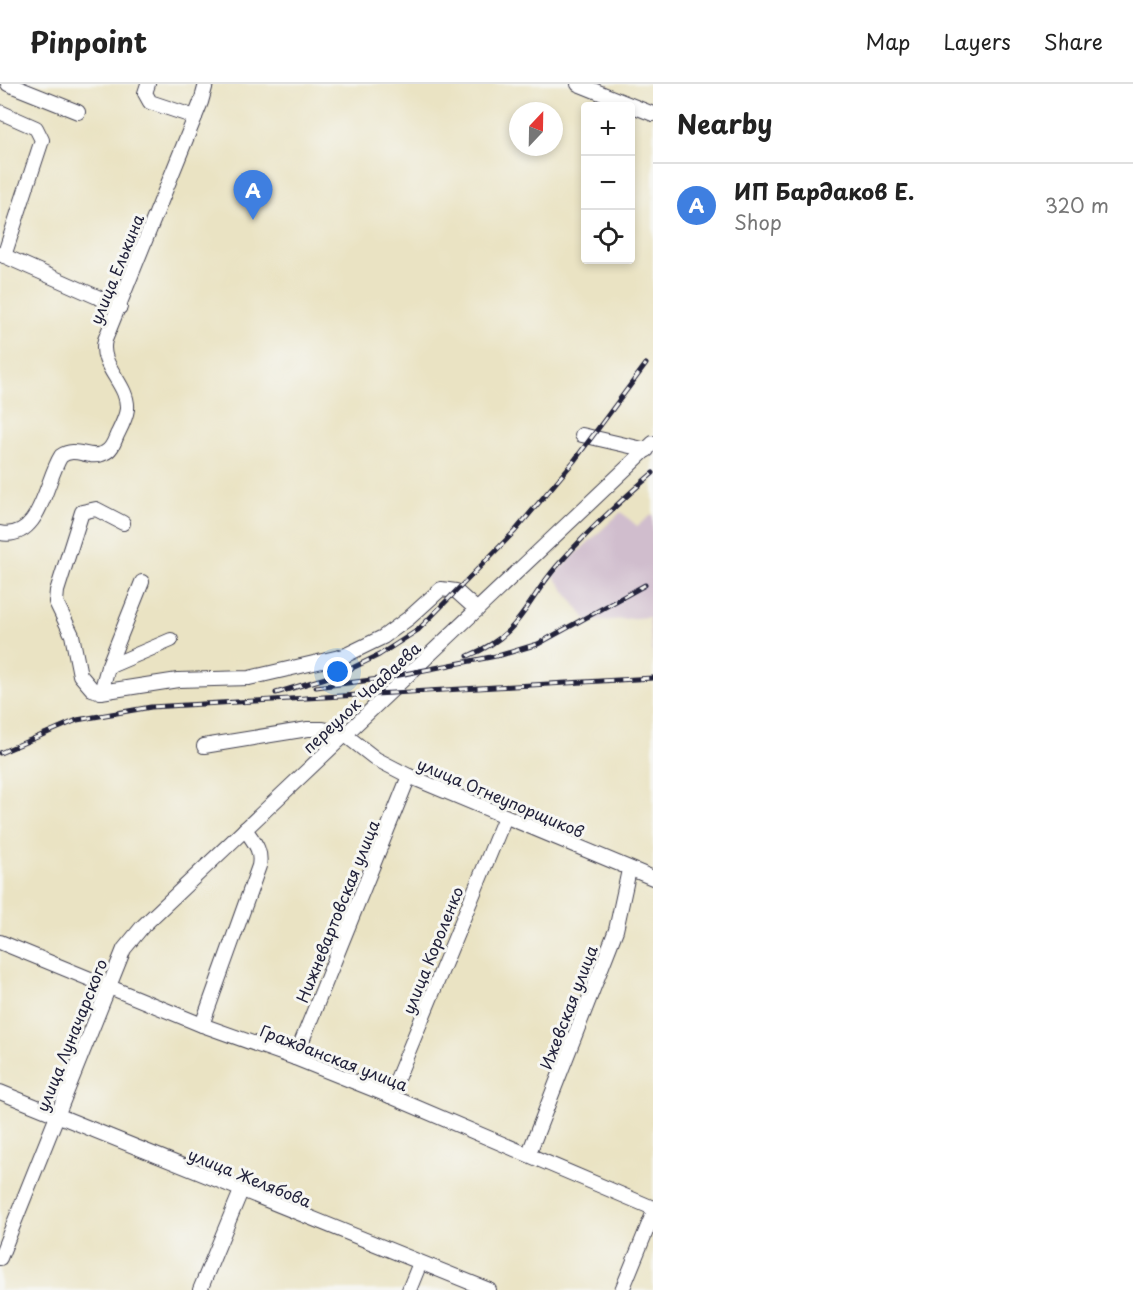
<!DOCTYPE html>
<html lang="en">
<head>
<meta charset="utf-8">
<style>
  :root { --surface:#fff; --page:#f6f6f6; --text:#222; --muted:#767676; --line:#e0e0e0; --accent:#0b8043 }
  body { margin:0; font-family:"Playpen Sans",sans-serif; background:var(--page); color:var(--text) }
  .controls { position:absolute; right:18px; top:18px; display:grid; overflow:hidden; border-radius:6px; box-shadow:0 3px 9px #0003 }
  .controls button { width:54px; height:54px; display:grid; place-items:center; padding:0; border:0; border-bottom:2px solid var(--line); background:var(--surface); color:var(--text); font:30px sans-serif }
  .compass { position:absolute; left:509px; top:18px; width:54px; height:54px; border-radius:50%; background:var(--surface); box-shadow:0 3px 9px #0003; rotate:22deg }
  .you { position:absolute; left:338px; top:588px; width:21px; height:21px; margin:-15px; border:4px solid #fff; border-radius:50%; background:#1a73e8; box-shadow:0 0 0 9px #1a73e833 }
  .badge { display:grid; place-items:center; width:39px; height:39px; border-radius:50%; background:var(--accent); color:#fff; font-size:20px; font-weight:700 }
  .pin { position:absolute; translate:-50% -50px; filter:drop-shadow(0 2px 3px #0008) }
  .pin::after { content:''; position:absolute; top:32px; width:21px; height:18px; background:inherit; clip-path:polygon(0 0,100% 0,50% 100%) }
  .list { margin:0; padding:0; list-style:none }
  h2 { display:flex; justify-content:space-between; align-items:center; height:78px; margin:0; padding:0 24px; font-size:26px }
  h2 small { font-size:20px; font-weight:400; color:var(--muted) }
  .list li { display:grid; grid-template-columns:39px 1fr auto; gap:18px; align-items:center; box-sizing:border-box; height:84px; padding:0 24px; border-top:2px solid var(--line) }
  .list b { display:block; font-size:22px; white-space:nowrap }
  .list p { margin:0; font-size:20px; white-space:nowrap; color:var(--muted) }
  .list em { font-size:20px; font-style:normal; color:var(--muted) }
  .icon { flex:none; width:33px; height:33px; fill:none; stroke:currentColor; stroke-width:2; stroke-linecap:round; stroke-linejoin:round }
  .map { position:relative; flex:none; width:653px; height:1206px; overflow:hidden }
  header { display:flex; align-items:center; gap:36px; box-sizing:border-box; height:84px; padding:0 30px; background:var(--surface); border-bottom:2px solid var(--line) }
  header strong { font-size:28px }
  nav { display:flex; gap:33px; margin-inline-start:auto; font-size:21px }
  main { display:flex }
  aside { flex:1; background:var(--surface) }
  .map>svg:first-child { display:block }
  .industrial { fill:#d0bdcd }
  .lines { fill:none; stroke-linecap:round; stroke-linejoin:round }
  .minor-casing { stroke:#403f4f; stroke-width:16 }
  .minor { stroke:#fff; stroke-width:14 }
  .rail-casing { stroke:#22223b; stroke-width:5 }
  .rail { stroke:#f6f6f2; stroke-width:3; stroke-dasharray:9; stroke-linecap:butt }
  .labels { text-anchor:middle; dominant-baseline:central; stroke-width:6; stroke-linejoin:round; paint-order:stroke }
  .street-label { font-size:16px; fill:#22223b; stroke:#f6f6f2 }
</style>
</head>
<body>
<header>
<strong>Pinpoint</strong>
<nav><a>Map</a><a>Layers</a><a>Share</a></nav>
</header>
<main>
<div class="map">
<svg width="653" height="1206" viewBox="0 0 653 1206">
  <rect width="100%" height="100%" fill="#f6f6f2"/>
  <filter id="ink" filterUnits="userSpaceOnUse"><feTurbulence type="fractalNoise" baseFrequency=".0167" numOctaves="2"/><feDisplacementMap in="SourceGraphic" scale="12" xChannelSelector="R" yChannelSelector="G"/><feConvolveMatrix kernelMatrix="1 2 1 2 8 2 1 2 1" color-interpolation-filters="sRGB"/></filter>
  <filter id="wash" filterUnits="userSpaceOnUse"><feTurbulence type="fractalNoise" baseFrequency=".008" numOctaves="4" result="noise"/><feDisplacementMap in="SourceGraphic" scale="24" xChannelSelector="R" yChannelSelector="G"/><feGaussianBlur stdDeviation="1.35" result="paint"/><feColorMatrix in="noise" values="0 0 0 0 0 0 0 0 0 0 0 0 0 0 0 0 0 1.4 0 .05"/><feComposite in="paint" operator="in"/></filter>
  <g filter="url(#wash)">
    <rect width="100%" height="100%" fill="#eae3c3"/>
    <polygon class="industrial" points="621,428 637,442 653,430 653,578 649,533 588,538 553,491"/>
  </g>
  <g filter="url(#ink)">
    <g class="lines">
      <g class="minor-casing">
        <g id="minor">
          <polyline points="8,0 78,28"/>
          <polyline points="148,0 145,9 150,18 195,33"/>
          <polyline points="578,0 653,30"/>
          <polyline points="0,28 36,44 42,56 4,172"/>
          <polyline points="0,170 120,223"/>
          <polyline points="582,351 647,366"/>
          <path d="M0,449C41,457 45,397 61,372C76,361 89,377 104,369C112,366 114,358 117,351C121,343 126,334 127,325C129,300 98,282 105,256L201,18L206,0"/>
          <polyline points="142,498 108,583 101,608 178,596 249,594 344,572 383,553 409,534 441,505 456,507 477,526"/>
          <polyline points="108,583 171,556"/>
          <polyline points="101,608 92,605 80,591 72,551 56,518 57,507 82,428 96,425 123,439"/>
          <polyline points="204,662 308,645 323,645 344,650 376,675 409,692 653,794"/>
          <polyline points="0,858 202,941 295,974 390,1012 653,1124"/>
          <path d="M202,941L259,782C262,766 254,758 245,745"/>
          <polyline points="295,974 409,692"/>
          <polyline points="0,1008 489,1206"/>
          <polyline points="390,1012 505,733"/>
          <polyline points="529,1069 616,846 629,786"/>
          <polyline points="0,1174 124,865 143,842 653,359"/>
          <polyline points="200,1206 241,1107"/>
          <polyline points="409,1206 420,1179"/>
          <polyline points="622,1206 653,1130"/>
        </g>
      </g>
      <use href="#minor" class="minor"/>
      <g class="rail-casing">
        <g id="rail">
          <path d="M468,572C522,550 524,520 557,482C586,449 619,418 653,389"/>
          <polyline points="316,603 379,595 501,571 538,560 645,501"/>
          <polyline points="276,609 342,589 379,571 418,546 515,447 574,377 646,280"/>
          <polyline points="0,669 77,636 151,623 653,594"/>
        </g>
      </g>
      <use href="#rail" class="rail"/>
    </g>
  </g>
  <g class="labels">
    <g class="street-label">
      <text transform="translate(116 185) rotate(-68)">улица Елькина</text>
      <text transform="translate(361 613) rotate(-43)">переулок Чаадаева</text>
      <text transform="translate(501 713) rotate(23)">улица Огнеупорщиков</text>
      <text transform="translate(337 827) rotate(-68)">Нижневартовская улица</text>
      <text transform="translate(432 866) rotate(-68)">улица Короленко</text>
      <text transform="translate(568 923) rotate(-69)">Ижевская улица</text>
      <text transform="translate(71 951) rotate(-68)">улица Луначарского</text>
      <text transform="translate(334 973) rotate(21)">Гражданская улица</text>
      <text transform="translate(250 1093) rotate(22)">улица Желябова</text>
    </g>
  </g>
</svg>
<div class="controls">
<button>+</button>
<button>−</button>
<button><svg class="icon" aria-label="locate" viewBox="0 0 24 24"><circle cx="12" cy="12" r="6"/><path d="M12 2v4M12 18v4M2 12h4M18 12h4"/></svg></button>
</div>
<svg class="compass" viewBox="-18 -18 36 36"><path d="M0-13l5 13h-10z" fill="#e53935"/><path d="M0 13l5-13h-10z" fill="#767676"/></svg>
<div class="you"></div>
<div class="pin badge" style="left:253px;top:136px;background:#3f7fe0">A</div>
</div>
<aside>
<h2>Nearby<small></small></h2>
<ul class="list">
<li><span class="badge" style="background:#3f7fe0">A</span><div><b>ИП Бардаков Е.</b><p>Shop</p></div><em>320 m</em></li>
</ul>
</aside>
</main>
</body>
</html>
